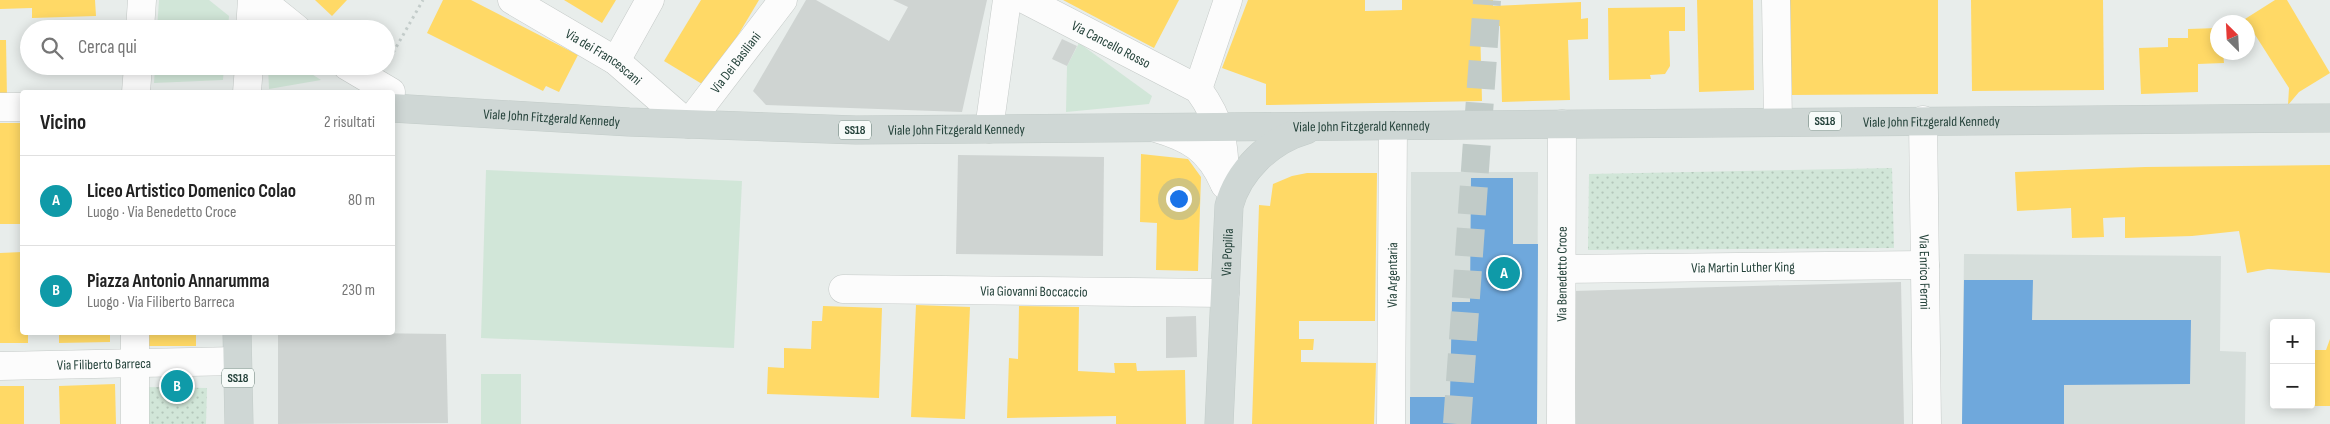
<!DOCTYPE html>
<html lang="it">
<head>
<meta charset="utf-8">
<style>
  :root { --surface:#fff; --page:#f2f2f2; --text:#222; --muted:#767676; --line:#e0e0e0; --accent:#697e78 }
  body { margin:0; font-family:"Sofia Sans Condensed",sans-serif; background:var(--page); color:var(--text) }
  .controls { position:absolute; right:15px; bottom:15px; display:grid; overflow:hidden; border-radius:5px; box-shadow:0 2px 12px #0003 }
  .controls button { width:45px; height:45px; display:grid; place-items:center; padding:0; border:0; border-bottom:1px solid var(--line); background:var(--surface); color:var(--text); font:25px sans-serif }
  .compass { position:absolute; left:2210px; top:15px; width:45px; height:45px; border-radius:50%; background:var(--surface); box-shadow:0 2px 12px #0003; rotate:336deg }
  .you { position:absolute; left:1178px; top:198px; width:18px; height:18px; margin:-12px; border:4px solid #fff; border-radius:50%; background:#1a73e8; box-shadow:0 0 0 8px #1a73e833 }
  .badge { display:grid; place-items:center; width:32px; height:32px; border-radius:50%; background:var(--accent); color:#fff; font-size:16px; font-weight:700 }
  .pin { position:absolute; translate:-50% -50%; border:2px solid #fff; box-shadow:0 1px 5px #0006 }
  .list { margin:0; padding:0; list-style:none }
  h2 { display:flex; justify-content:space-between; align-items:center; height:65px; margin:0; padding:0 20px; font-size:21px }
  h2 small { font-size:16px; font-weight:400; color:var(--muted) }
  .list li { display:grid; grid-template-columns:32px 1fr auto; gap:15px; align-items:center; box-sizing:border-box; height:90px; padding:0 20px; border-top:1px solid var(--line) }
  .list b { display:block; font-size:19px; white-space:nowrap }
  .list p { margin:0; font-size:16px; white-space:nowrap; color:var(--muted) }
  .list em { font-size:16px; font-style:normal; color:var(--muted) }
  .icon { flex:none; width:28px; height:28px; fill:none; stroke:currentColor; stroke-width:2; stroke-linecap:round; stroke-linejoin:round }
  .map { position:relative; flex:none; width:2330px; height:424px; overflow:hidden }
  .search { position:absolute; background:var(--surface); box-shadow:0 2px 12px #0003; left:20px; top:20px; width:375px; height:55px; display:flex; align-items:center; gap:12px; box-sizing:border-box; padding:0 18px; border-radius:28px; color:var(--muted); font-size:19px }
  .panel { position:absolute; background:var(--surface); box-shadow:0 2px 12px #0003; left:20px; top:90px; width:375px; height:245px; border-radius:5px }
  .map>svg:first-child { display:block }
  .built { fill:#d6dedb }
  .green { fill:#d1e6d8 }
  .park { fill:url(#park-dots) }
  .homes { fill:#ffd966 }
  .schools { fill:#6fa8dc }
  .building { fill:#cfd4d2 }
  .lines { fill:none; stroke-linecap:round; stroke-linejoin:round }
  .major-tunnel { stroke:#c1cbc8; stroke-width:28; stroke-dasharray:28 14; stroke-linecap:butt }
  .minor-casing { stroke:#c5cac8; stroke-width:29 }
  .major-casing { stroke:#c3ccc9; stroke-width:29 }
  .path { stroke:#c3ccca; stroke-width:3; stroke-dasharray:2.5 4; stroke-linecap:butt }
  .minor { stroke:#fcfcfc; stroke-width:28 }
  .major { stroke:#cfd7d5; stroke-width:28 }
  .labels { text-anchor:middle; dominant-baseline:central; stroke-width:5; stroke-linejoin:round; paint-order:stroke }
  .shield { fill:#f7fbf9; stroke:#637a73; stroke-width:1 }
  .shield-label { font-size:12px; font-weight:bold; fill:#24423a }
  .street-label { font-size:14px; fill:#24423a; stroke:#f7fbf9 }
</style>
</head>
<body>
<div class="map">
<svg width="2330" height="424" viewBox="0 0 2330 424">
  <defs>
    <pattern id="park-dots" width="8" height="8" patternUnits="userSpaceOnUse" patternTransform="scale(1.25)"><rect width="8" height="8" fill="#d1e6d8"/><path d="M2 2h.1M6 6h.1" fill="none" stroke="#b3c6ba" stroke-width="1.8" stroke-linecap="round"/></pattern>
  </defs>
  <rect width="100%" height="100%" fill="#e8edeb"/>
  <g class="built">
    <polygon points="1411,172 1538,172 1537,424 1410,424"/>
    <polygon points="1964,254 2221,256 2220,351 2246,352 2245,424 1962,424"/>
  </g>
  <g class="green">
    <polygon points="159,0 209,0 229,16 228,29 157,29"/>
    <polygon points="1079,43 1152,96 1149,104 1066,112 1067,66"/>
    <polygon points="155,66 224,66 223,80 154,83"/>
    <polygon points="268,66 299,66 321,80 269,89"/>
    <polygon points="486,170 742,181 734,348 481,338"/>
    <rect x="481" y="374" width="40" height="50"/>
  </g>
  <g class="park">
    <polygon points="1892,168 1894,248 1588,250 1589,174"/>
    <polygon points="146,387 207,388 206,424 146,424"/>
  </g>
  <g class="homes">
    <polygon points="0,0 95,0 96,16 32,18 32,8 0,9"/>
    <polygon points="315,0 347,0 332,16"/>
    <polygon points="443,0 471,0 578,55 559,92 546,86 543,91 427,33"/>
    <polygon points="564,0 616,0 602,23"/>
    <polygon points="701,0 759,0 707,87 664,61"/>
    <polygon points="1063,0 1179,0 1154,48"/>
    <polygon points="1248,0 1365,0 1365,11 1402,10 1402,0 1493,0 1493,6 1581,2 1581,19 1588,18 1588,39 1568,40 1570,100 1502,102 1500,26 1480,26 1482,101 1266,105 1266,84 1222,68"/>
    <polygon points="1697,0 1753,0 1754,90 1699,92"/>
    <polygon points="1789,0 1938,0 1938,94 1790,95"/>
    <polygon points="1971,0 2103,0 2104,90 1972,91"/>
    <polygon points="2275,0 2287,0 2330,73 2299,92 2288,105 2289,88 2245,19"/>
    <polygon points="1685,7 1685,31 1669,31 1670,66 1665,74 1650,75 1651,79 1609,80 1608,8"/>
    <polygon points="2218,28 2218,52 2223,52 2224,63 2198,64 2198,92 2141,94 2139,48 2168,47 2168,38 2188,38 2188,29"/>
    <polygon points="0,40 6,40 7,99 0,100"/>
    <rect x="0" y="123" width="22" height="101"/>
    <polygon points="1141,154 1188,159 1201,177 1198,271 1156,270 1157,223 1140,222"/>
    <polygon points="2330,165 2330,273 2268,269 2247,273 2239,231 2192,236 2125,238 2125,217 2103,218 2104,237 2072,238 2071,208 2017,211 2015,172 2145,167"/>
    <polygon points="1307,173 1377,173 1375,321 1299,321 1299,339 1314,339 1313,350 1301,350 1301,362 1376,363 1374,424 1252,424 1259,205 1270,206 1273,184 1292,176"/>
    <polygon points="22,252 22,332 28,332 28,343 0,343 0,253"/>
    <polygon points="916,305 970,307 965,419 911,417"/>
    <polygon points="823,306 882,308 879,398 767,394 768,367 784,368 784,348 811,349 812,321 822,321"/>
    <polygon points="1019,306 1079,307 1078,371 1115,373 1114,363 1136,363 1137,371 1185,370 1186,424 1116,424 1116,416 1007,418 1009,358 1018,359"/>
    <polygon points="59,332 110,332 110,342 59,343"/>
    <rect x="139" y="332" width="57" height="14"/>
    <polygon points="2330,339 2330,406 2311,406 2311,350 2326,350"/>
    <polygon points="2271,355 2274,355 2274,381 2270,381"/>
    <polygon points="115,384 116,424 60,424 59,386"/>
    <rect x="0" y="386" width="24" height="38"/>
  </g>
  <g class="schools">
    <polygon points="1471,178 1513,178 1513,244 1538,244 1537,424 1410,424 1410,397 1450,397 1452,302 1470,302"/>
    <polygon points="1964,280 2033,280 2032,320 2191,320 2190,384 2064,385 2064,424 1962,424"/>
  </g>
  <g class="building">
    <polygon points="806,0 816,0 889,41 908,7 893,0 987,0 962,112 766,105 753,91"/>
    <polygon points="1062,39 1077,46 1067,66 1052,59"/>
    <polygon points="958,155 1104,157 1103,256 956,254"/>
    <polygon points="1901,282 1904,424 1576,424 1573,291"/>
    <polygon points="1196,316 1197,357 1166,358 1166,317"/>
    <polygon points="278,332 446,334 448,423 278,424"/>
  </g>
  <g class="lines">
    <polyline class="major-tunnel" points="1457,424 1487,0"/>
    <g class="minor-casing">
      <g id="minor">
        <polyline points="261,0 297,29"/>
        <path id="s1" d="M512,0L616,61L688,124L783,0"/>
        <path id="s2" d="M1026,0L1198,89C1222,122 1225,145 1225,185"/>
        <polyline points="1776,0 1778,121"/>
        <polyline points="140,29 142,0"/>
        <polyline points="250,29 252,0"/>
        <polyline points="616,61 650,0"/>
        <polyline points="347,66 391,92"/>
        <polyline points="1198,89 1228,0"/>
        <polyline points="136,92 138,66"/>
        <polyline points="247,92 249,66"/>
        <polyline points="0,107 22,107"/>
        <path id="s3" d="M1923,120L1927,424"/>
        <path d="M1156,128C1190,138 1209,149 1224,183"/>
        <polyline points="989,129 1007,0"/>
        <path id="s4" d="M1562,269L1925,265"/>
        <path id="s5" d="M843,289L1225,293"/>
        <polyline points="135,332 135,424"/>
        <path id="s6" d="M0,366L237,361"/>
        <path id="s7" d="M1391,424L1393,126"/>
        <path id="s8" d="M1561,424L1562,124"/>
      </g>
    </g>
    <g class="major-casing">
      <g id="major">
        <path id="s9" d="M392,108L629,122L856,130L2330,118"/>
        <polyline points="237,332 239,424"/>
        <path id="s10" d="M1219,424L1229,206C1238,171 1270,140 1306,130"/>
      </g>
    </g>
    <polyline class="path" points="390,58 423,0"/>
    <use href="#minor" class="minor"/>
    <use href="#major" class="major"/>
  </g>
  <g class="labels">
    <g class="shield">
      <rect x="1809" y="111.5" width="32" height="19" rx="4"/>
      <rect x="839" y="120.5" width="32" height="19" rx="4"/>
      <rect x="222" y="368.5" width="32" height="19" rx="4"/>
    </g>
    <g class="shield-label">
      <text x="1825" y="121">SS18</text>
      <text x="855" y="130">SS18</text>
      <text x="238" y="378">SS18</text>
    </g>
    <g class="street-label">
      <text stroke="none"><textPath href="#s2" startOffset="96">Via Cancello Rosso</textPath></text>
      <text stroke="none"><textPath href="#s1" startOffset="108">Via dei Francescani</textPath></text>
      <text stroke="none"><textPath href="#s1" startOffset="294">Via Dei Basiliani</textPath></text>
      <text stroke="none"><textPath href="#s9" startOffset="160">Viale John Fitzgerald Kennedy</textPath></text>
      <text stroke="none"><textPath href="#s9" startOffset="1540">Viale John Fitzgerald Kennedy</textPath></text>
      <text stroke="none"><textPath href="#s9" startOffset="970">Viale John Fitzgerald Kennedy</textPath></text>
      <text stroke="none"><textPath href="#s9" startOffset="565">Viale John Fitzgerald Kennedy</textPath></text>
      <text stroke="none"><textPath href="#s10" startOffset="172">Via Popilia</textPath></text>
      <text stroke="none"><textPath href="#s4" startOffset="181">Via Martin Luther King</textPath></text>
      <text stroke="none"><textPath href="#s3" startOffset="152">Via Enrico Fermi</textPath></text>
      <text stroke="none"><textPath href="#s8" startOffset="150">Via Benedetto Croce</textPath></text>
      <text stroke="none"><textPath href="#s7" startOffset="149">Via Argentaria</textPath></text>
      <text stroke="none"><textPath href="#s5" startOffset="191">Via Giovanni Boccaccio</textPath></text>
      <text stroke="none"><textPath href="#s6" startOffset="104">Via Filiberto Barreca</textPath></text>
    </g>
  </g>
</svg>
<div class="controls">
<button>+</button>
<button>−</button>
</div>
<svg class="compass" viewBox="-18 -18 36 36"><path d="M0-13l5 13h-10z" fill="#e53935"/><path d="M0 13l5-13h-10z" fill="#767676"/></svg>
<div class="you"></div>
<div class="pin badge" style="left:1504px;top:273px;background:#0f9aa8">A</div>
<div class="pin badge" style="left:177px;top:386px;background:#0f9aa8">B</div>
<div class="search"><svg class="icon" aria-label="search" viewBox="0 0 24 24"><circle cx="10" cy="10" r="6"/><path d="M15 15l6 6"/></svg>Cerca qui</div>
<section class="panel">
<h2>Vicino<small>2 risultati</small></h2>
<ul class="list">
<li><span class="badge" style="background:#0f9aa8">A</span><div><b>Liceo Artistico Domenico Colao</b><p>Luogo · Via Benedetto Croce</p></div><em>80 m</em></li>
<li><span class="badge" style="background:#0f9aa8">B</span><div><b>Piazza Antonio Annarumma</b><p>Luogo · Via Filiberto Barreca</p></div><em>230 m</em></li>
</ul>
</section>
</div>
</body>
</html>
